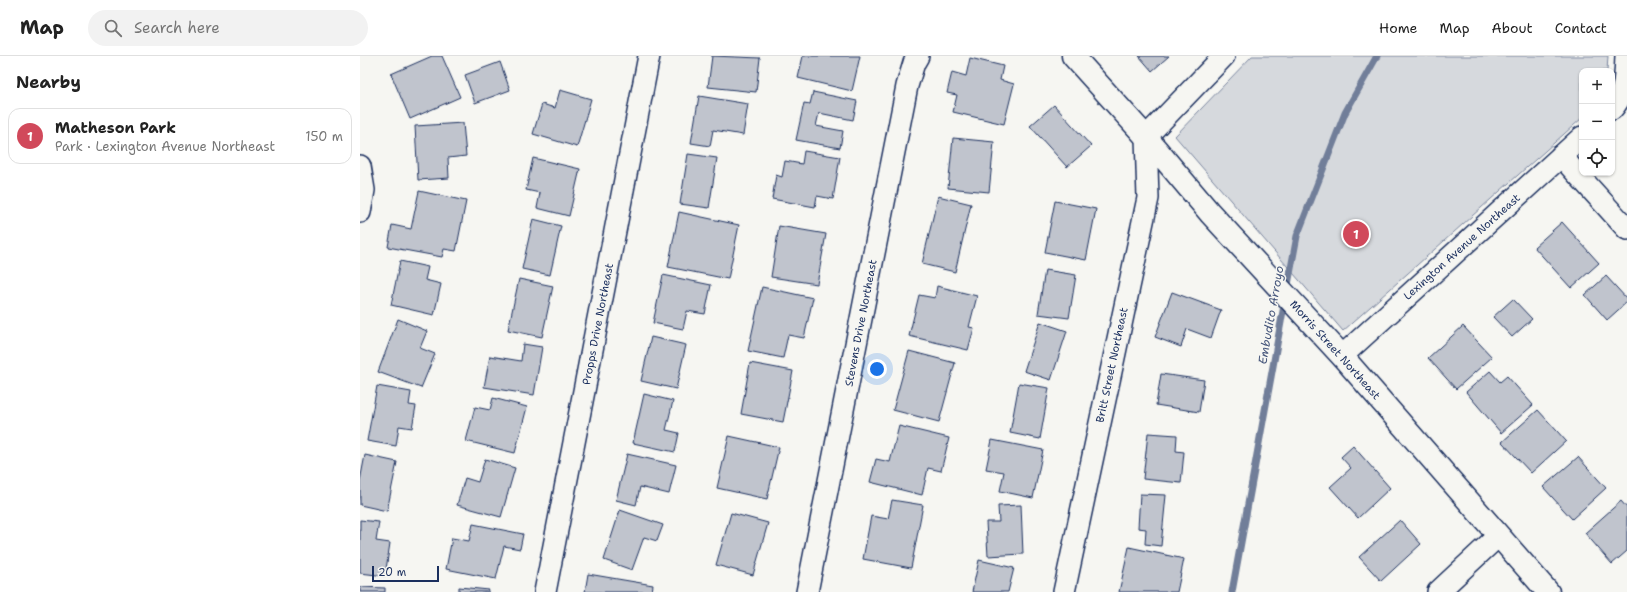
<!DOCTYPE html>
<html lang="en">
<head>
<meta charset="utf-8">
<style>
  :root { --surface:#fff; --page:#f2f2f2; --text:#222; --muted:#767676; --line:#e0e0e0; --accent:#d1495b }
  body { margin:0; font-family:"Shantell Sans",sans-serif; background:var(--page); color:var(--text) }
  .controls { position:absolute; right:12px; top:12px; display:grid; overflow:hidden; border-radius:8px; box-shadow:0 1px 3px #0004 }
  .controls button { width:36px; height:36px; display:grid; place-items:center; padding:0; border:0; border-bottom:1px solid var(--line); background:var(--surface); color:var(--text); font:20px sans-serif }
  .scale { position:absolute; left:12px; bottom:10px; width:67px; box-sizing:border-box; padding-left:4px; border:2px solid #1b2f5e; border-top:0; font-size:11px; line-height:14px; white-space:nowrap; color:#1b2f5e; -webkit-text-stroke:3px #f6f6f2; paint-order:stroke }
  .you { position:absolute; left:517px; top:313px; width:14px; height:14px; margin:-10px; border:3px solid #fff; border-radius:50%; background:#1a73e8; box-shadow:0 0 0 6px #1a73e833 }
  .badge { display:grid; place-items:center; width:26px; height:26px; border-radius:50%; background:var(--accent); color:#fff; font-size:13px; font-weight:700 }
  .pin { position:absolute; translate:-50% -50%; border:2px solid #fff; box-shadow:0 1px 4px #0006 }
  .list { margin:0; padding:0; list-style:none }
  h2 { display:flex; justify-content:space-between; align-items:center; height:52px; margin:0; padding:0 16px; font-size:17px }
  h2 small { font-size:13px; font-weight:400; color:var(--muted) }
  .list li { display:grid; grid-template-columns:26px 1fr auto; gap:12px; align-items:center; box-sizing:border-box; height:56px; margin:0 8px 8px; padding:0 8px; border:1px solid var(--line); border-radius:12px }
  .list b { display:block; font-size:15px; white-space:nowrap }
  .list p { margin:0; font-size:13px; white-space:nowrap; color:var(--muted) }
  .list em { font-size:13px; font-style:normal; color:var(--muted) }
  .icon { flex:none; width:22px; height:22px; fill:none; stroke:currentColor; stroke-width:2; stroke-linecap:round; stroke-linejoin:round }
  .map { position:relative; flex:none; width:1267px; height:536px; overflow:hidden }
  header { display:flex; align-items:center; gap:24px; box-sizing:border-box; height:56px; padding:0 20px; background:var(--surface); border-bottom:1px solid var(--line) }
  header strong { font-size:19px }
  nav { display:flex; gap:22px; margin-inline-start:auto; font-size:14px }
  .search { width:280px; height:36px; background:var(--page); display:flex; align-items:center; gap:10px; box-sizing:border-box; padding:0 14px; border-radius:22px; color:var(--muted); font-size:15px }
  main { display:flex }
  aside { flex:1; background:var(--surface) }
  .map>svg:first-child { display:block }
  .green { fill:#d6d9dd; stroke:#78849e }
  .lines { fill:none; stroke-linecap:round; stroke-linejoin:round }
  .stream { stroke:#717e99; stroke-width:7 }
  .building { fill:#c0c4cd; stroke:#1b2f5e }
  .minor-casing { stroke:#1b2f5e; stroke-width:24 }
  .tertiary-casing { stroke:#1b2f5e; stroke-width:25 }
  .minor { stroke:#f6f6f2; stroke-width:21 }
  .tertiary { stroke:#f6f6f2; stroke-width:22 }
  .labels { text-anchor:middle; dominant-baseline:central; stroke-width:3; stroke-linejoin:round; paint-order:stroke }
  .street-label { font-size:11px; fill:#1b2f5e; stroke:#f6f6f2 }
  .water-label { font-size:12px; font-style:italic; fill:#46567b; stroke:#f6f6f2 }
</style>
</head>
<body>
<header>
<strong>Map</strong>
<div class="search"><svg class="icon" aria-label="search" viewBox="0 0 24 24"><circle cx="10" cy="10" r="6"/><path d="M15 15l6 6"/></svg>Search here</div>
<nav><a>Home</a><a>Map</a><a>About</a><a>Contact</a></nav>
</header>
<main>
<aside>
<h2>Nearby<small></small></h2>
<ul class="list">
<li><span class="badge">1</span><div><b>Matheson Park</b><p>Park · Lexington Avenue Northeast</p></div><em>150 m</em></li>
</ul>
</aside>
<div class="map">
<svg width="1267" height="536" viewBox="0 0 1267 536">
  <rect width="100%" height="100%" fill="#f6f6f2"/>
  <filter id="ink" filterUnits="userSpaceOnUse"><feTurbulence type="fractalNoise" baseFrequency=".025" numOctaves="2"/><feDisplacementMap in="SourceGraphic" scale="8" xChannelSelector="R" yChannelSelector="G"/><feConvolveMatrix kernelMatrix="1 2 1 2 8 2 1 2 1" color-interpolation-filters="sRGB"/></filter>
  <g filter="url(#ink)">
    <polygon class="green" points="892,0 1248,0 1247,15 1222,15 1222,62 983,275 815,80"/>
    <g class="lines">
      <g class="stream">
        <polyline points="927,234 937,180 985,57 1017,0"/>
        <polyline points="872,536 925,244"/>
      </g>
    </g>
    <g class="building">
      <polygon points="72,0 82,0 100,41 50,63 31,18"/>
      <polygon points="352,0 400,2 396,36 348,31"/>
      <polygon points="443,0 500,0 492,35 438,22"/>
      <polygon points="779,0 809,0 792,15"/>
      <polygon points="610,2 643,10 640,24 654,28 644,68 593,56 597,39 587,37 592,16 606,20"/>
      <polygon points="140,6 150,34 115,47 105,19"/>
      <polygon points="200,34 231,43 217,91 173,78 182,48 195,52"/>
      <polygon points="453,36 497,45 493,64 459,57 456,70 483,75 480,92 436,84 444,47 450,48"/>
      <polygon points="339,40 388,48 383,79 353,74 350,90 331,87"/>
      <polygon points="694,49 731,90 707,111 670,70"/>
      <polygon points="103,67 106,100 88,102 89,122 58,124 55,70"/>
      <polygon points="593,82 634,86 629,136 588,132"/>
      <polygon points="444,95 480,101 473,143 457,140 455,151 412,143 416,119 422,121 425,105 442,108"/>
      <polygon points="328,98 357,102 349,152 320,148"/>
      <polygon points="173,102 220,113 209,160 177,152 180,137 166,134"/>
      <polygon points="59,135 106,145 96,195 84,193 82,201 28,191 32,169 51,173"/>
      <polygon points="578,140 611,148 595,216 562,208"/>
      <polygon points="695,145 736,153 726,204 685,196"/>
      <polygon points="319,156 379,169 368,223 308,211"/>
      <polygon points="173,163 201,170 190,219 162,213"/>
      <polygon points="1202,166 1239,207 1211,232 1174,191"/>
      <polygon points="419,170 466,178 457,228 411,221"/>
      <polygon points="40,205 68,211 65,224 81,228 74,259 31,249"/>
      <polygon points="685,214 716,219 709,262 678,258"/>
      <polygon points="303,219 351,229 345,258 327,255 323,273 293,267"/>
      <polygon points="1246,220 1267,243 1267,246 1247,264 1225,239"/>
      <polygon points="159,223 193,230 182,281 148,274"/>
      <polygon points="577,230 617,240 609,271 614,272 608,294 549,280 559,239 575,242"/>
      <polygon points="402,231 453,242 444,282 428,279 423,302 388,295"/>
      <polygon points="812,236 861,254 851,282 827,273 821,291 795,281"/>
      <polygon points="1153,243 1172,263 1152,281 1133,261"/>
      <polygon points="38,263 67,275 60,292 75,298 61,332 18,316"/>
      <polygon points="680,266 707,275 691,324 664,315"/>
      <polygon points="1103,270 1132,301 1096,333 1068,302"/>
      <polygon points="291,281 326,289 316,333 281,325"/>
      <polygon points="163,288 182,291 174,339 124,331 130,300 161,305"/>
      <polygon points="549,295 595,307 579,366 533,354"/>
      <polygon points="390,307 433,315 423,366 381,358"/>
      <polygon points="1130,315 1140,326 1147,320 1173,349 1141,377 1106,336"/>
      <polygon points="801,318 844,324 839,356 796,349"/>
      <polygon points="659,327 689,332 680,383 650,377"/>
      <polygon points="17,330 51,336 49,349 56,350 52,372 39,370 36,390 7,385"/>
      <polygon points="284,338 313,345 306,374 319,377 315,396 273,387"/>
      <polygon points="133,342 167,351 155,397 106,385 115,351 130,354"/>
      <polygon points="1178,354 1206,385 1171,417 1142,386"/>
      <polygon points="539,370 589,382 581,415 568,412 562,439 510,426 516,403 530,406"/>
      <polygon points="788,377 817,379 816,395 824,396 821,427 783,423"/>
      <polygon points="369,380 419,391 407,443 357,432"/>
      <polygon points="632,384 683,394 673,442 640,435 644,416 626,413"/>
      <polygon points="993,390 1030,432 998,462 970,431 991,412 981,401"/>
      <polygon points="267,398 316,409 309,438 280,431 276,449 256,444"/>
      <polygon points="5,399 37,406 27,455 0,449 0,425"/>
      <polygon points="1218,401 1246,432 1212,463 1183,431"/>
      <polygon points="125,403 155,412 141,461 97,449 105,422 118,426"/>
      <polygon points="780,438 806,439 801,490 785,488 786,473 778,472"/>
      <polygon points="532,444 563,449 551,512 503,503 511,460 528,463"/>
      <polygon points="1261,445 1267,452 1267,495 1252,508 1225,477"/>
      <polygon points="661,449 663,498 628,500 626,466 639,466 638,450"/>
      <polygon points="260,454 303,469 297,485 284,481 272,514 244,504"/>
      <polygon points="371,457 408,467 393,519 356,509"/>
      <polygon points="0,464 19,466 16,485 30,487 25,520 0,517"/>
      <polygon points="1040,464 1061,488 1021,525 999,501"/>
      <polygon points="113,468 163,478 160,493 144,490 136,523 86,513 92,482 109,485"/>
      <polygon points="769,491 824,503 817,536 759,536"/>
      <polygon points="619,504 654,512 648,536 612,536"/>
      <polygon points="228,518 293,529 292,536 225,536"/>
      <polygon points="0,531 25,532 25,536 0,536"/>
      <polygon points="99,531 129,534 128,536 99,536"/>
    </g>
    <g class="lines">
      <g class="minor-casing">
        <g id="minor">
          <path d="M1252,53C1266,38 1265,19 1266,0"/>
          <polyline points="1201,100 1267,173"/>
          <polyline points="0,110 4,134 0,156"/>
          <polyline points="982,300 1222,81"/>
          <polyline points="185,536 289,0"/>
          <polyline points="447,536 547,30 554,7 558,0"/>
          <polyline points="704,536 788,142 786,81 864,0"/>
          <polyline points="1078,536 1138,480"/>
        </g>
      </g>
      <g class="tertiary-casing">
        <polyline id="tertiary" points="713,0 786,81 850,157 982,300 1188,536"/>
      </g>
      <use href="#minor" class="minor"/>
      <use href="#tertiary" class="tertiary"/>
    </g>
  </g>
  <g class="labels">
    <g class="street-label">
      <text transform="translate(1102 191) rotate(-42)">Lexington Avenue Northeast</text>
      <text transform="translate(501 267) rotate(-79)">Stevens Drive Northeast</text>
      <text transform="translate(238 268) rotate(-79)">Propps Drive Northeast</text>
      <text transform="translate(975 294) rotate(48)">Morris Street Northeast</text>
      <text transform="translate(752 309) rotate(-78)">Britt Street Northeast</text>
    </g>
    <g class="water-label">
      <text transform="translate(911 259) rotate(-80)">Embudito Arroyo</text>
    </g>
  </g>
</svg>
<div class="controls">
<button>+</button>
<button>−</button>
<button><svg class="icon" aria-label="locate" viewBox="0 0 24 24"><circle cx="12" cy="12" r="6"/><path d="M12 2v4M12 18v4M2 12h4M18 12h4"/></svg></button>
</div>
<div class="scale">20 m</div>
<div class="you"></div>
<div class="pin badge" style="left:996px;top:178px">1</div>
</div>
</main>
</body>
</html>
